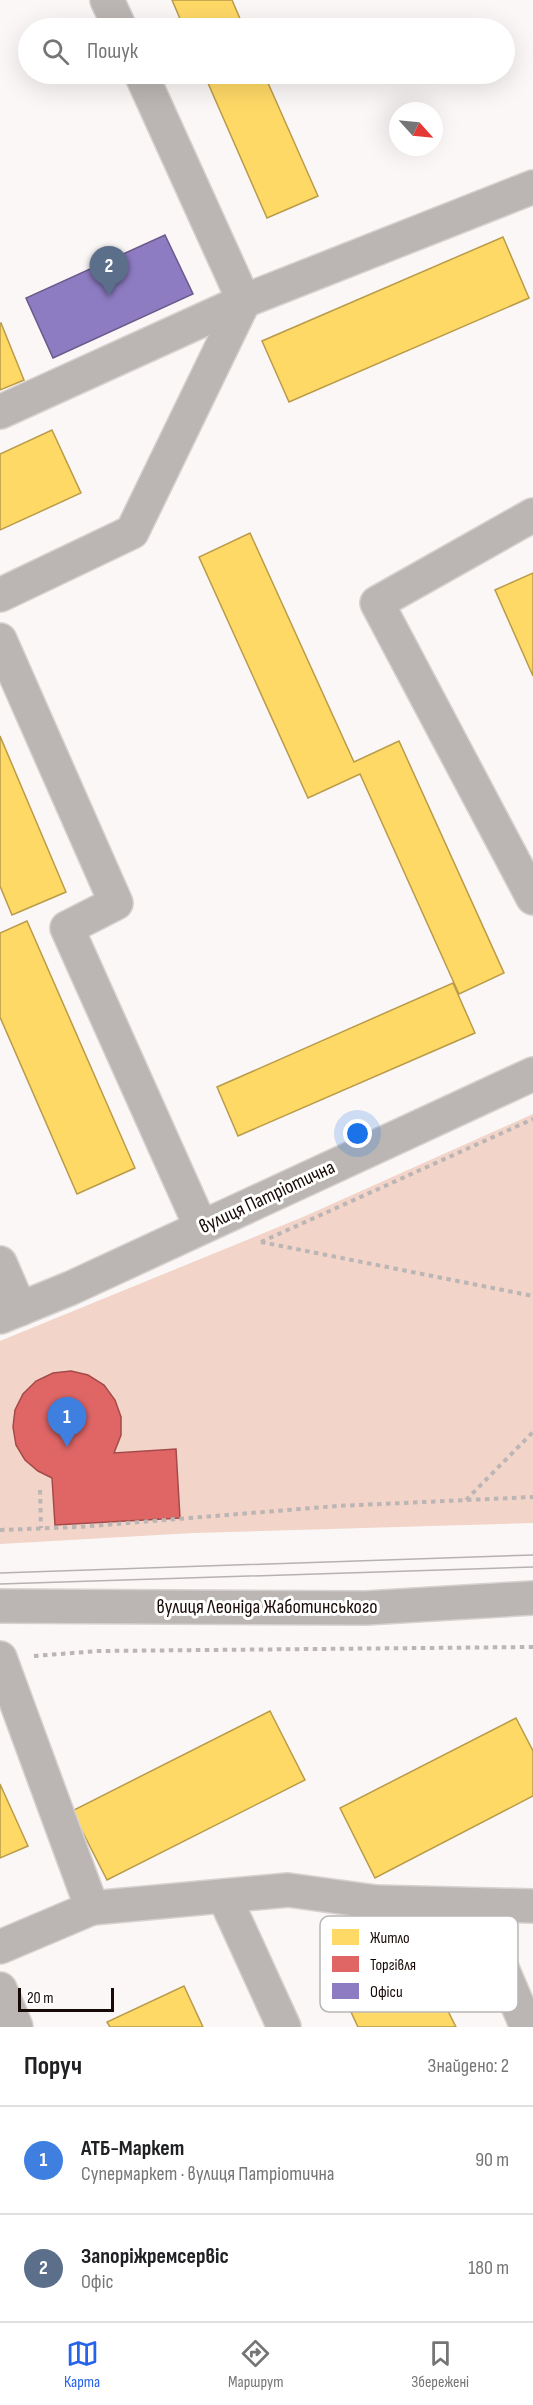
<!DOCTYPE html>
<html lang="uk">
<head>
<meta charset="utf-8">
<style>
  :root { --surface:#fff; --page:#f6f6f6; --text:#202124; --muted:#757577; --line:#e0e0e0; --accent:#2563eb }
  body { margin:0; font-family:"Sofia Sans Condensed",sans-serif; background:var(--page); color:var(--text) }
  .compass { position:absolute; left:389px; top:102px; width:54px; height:54px; border-radius:50%; background:var(--surface); box-shadow:0 6px 24px #0002; rotate:117deg }
  .scale { position:absolute; left:18px; bottom:15px; width:96px; box-sizing:border-box; padding-left:6px; border:3px solid #170a06; border-top:0; font-size:16px; line-height:21px; white-space:nowrap; color:#170a06; -webkit-text-stroke:4px #fff; paint-order:stroke }
  .you { position:absolute; left:358px; top:1134px; width:21px; height:21px; margin:-15px; border:4px solid #fff; border-radius:50%; background:#1a73e8; box-shadow:0 0 0 9px #1a73e833 }
  .badge { display:grid; place-items:center; width:39px; height:39px; border-radius:50%; background:var(--accent); color:#fff; font-size:20px; font-weight:700 }
  .pin { position:absolute; translate:-50% -50px; filter:drop-shadow(0 2px 3px #0008) }
  .pin::after { content:''; position:absolute; top:32px; width:21px; height:18px; background:inherit; clip-path:polygon(0 0,100% 0,50% 100%) }
  .list { margin:0; padding:0; list-style:none }
  h2 { display:flex; justify-content:space-between; align-items:center; height:78px; margin:0; padding:0 24px; font-size:26px }
  h2 small { font-size:20px; font-weight:400; color:var(--muted) }
  .list li { display:grid; grid-template-columns:39px 1fr auto; gap:18px; align-items:center; box-sizing:border-box; height:108px; padding:0 24px; border-top:2px solid var(--line) }
  .list b { display:block; font-size:22px; white-space:nowrap }
  .list p { margin:0; font-size:20px; white-space:nowrap; color:var(--muted) }
  .list em { font-size:20px; font-style:normal; color:var(--muted) }
  .icon { flex:none; width:33px; height:33px; fill:none; stroke:currentColor; stroke-width:2; stroke-linecap:round; stroke-linejoin:round }
  .map { position:relative; flex:none; width:533px; height:2027px; overflow:hidden }
  .search { position:absolute; background:var(--surface); box-shadow:0 6px 24px #0002; left:18px; right:18px; top:18px; height:66px; display:flex; align-items:center; gap:15px; box-sizing:border-box; padding:0 21px; border-radius:33px; color:var(--muted); font-size:22px }
  .sheet { height:294px; background:var(--surface) }
  nav { display:flex; justify-content:space-around; align-items:center; box-sizing:border-box; height:84px; border-top:2px solid var(--line); background:var(--surface); font-size:16px; color:var(--muted) }
  nav a { display:grid; justify-items:center; gap:3px }
  nav .on { color:var(--accent) }
  .map>svg:first-child { display:block }
  .green { fill:#f2d4c9 }
  .homes { fill:#ffd966; stroke:#b99b49; stroke-width:1.5 }
  .shops { fill:#e06666; stroke:#a44a49; stroke-width:1.5 }
  .offices { fill:#8e7cc3; stroke:#6a5a8a; stroke-width:1.5 }
  .lines { fill:none; stroke-linecap:round; stroke-linejoin:round }
  .minor-casing { stroke:#d6d2d0; stroke-width:36 }
  .path { stroke:#bbb6b5; stroke-width:4; stroke-dasharray:4.5 4.5; stroke-linecap:butt }
  .minor { stroke:#bbb6b4; stroke-width:33 }
  .tram { stroke:#b7b1b0; stroke-width:1.5 }
  .labels { text-anchor:middle; dominant-baseline:central; stroke-width:6; stroke-linejoin:round; paint-order:stroke }
  .street-label { font-size:20px; fill:#170a06; stroke:#fff }
  .key { fill:#fff; stroke:#b9b6b4; stroke-width:1.5 }
  .key-label { font-size:16px; fill:#170a06 }
</style>
</head>
<body>
<div class="map">
<svg width="533" height="2027" viewBox="0 0 533 2027">
  <rect width="100%" height="100%" fill="#fbf7f6"/>
  <polygon class="green" points="533,1114 533,1523 193,1533 0,1544 0,1341 303,1217"/>
  <g class="homes">
    <polygon points="172,0 232,0 244,28 184,28"/>
    <polygon points="204,74 264,74 318,196 267,218"/>
    <polygon points="503,237 529,298 289,402 262,341"/>
    <polygon points="1,323 24,380 0,390 0,324"/>
    <polygon points="52,430 81,493 0,530 0,454"/>
    <polygon points="250,533 354,762 399,741 504,973 459,994 360,774 308,798 199,557"/>
    <polygon points="533,573 533,676 495,590"/>
    <polygon points="0,736 66,892 12,915 0,886"/>
    <polygon points="27,921 135,1168 77,1194 0,1017 0,933"/>
    <polygon points="453,983 475,1033 238,1136 217,1087"/>
    <polygon points="270,1711 305,1780 107,1880 72,1811"/>
    <polygon points="516,1718 533,1751 533,1796 375,1878 340,1808"/>
    <polygon points="0,1784 28,1846 0,1858"/>
    <polygon points="429,1973 456,2027 358,2027 351,2012"/>
    <polygon points="184,1986 203,2027 110,2027 107,2022"/>
  </g>
  <polygon class="shops" points="71,1371 88,1375 104,1385 115,1400 121,1417 121,1435 114,1453 176,1449 180,1518 55,1525 52,1478 38,1471 25,1460 16,1445 13,1427 15,1410 23,1394 36,1381 53,1373"/>
  <polygon class="offices" points="165,235 193,294 53,358 26,298"/>
  <g class="lines">
    <g class="minor-casing">
      <g id="minor">
        <polyline points="107,0 120,28"/>
        <polyline points="0,412 244,301 533,187"/>
        <polyline points="533,515 377,603 533,898"/>
        <polyline points="0,595 132,532 244,301 141,74"/>
        <polyline points="0,640 116,903 67,928 201,1227"/>
        <polyline points="0,1263 20,1309"/>
        <polyline points="0,1317 71,1288 533,1074"/>
        <polyline points="0,1606 366,1608 533,1598"/>
        <polyline points="0,1658 92,1908 288,1890 376,1902 533,1906"/>
        <polyline points="224,1896 284,2027"/>
        <polyline points="475,1905 527,2027"/>
        <polyline points="0,1947 92,1908"/>
        <polyline points="0,1989 16,2027"/>
      </g>
    </g>
    <g class="path">
      <polyline points="261,1242 533,1119"/>
      <polyline points="261,1242 533,1296"/>
      <polyline points="40,1490 41,1528"/>
      <polyline points="466,1500 533,1432"/>
      <polyline points="0,1530 79,1527 337,1506 533,1497"/>
      <polyline points="34,1656 98,1651 533,1647"/>
    </g>
    <use href="#minor" class="minor"/>
    <g class="tram">
      <polyline points="0,1573 533,1555"/>
      <polyline points="0,1584 533,1567"/>
    </g>
  </g>
  <g class="labels">
    <g class="street-label">
      <text transform="translate(267 1197) rotate(-25)">вулиця Патріотична</text>
      <text x="267" y="1607">вулиця Леоніда Жаботинського</text>
    </g>
  </g>
  <rect x="320" y="1916" width="198" height="96" rx="9" class="key"/>
  <rect x="332" y="1929" width="27" height="16" fill="#ffd966"/>
  <rect x="332" y="1956" width="27" height="16" fill="#e06666"/>
  <rect x="332" y="1983" width="27" height="16" fill="#8e7cc3"/>
  <g class="key-label">
    <text x="370" y="1943">Житло</text>
    <text x="370" y="1970">Торгівля</text>
    <text x="370" y="1997">Офіси</text>
  </g>
</svg>
<svg class="compass" viewBox="-18 -18 36 36"><path d="M0-13l5 13h-10z" fill="#e53935"/><path d="M0 13l5-13h-10z" fill="#757577"/></svg>
<div class="scale">20 m</div>
<div class="you"></div>
<div class="pin badge" style="left:67px;top:1447px;background:#3f7fe0">1</div>
<div class="pin badge" style="left:109px;top:296px;background:#5c6f8a">2</div>
<div class="search"><svg class="icon" aria-label="search" viewBox="0 0 24 24"><circle cx="10" cy="10" r="6"/><path d="M15 15l6 6"/></svg>Пошук</div>
</div>
<section class="sheet">
<h2>Поруч<small>Знайдено: 2</small></h2>
<ul class="list">
<li><span class="badge" style="background:#3f7fe0">1</span><div><b>АТБ-Маркет</b><p>Супермаркет · вулиця Патріотична</p></div><em>90 m</em></li>
<li><span class="badge" style="background:#5c6f8a">2</span><div><b>Запоріжремсервіс</b><p>Офіс</p></div><em>180 m</em></li>
</ul>
</section>
<nav>
<a class="on"><svg class="icon" aria-label="map" viewBox="0 0 24 24"><path d="M3 6l6-2 6 2 6-2v14l-6 2-6-2-6 2zM9 4v14M15 6v14"/></svg>Карта</a>
<a><svg class="icon" aria-label="directions" viewBox="0 0 24 24"><path d="M12 3l9 9-9 9-9-9zM9 14v-3h6M13 9l2 2-2 2"/></svg>Маршрут</a>
<a><svg class="icon" aria-label="saved" viewBox="0 0 24 24"><path d="M7 4h10v16l-5-4-5 4z"/></svg>Збережені</a>
</nav>
</body>
</html>
